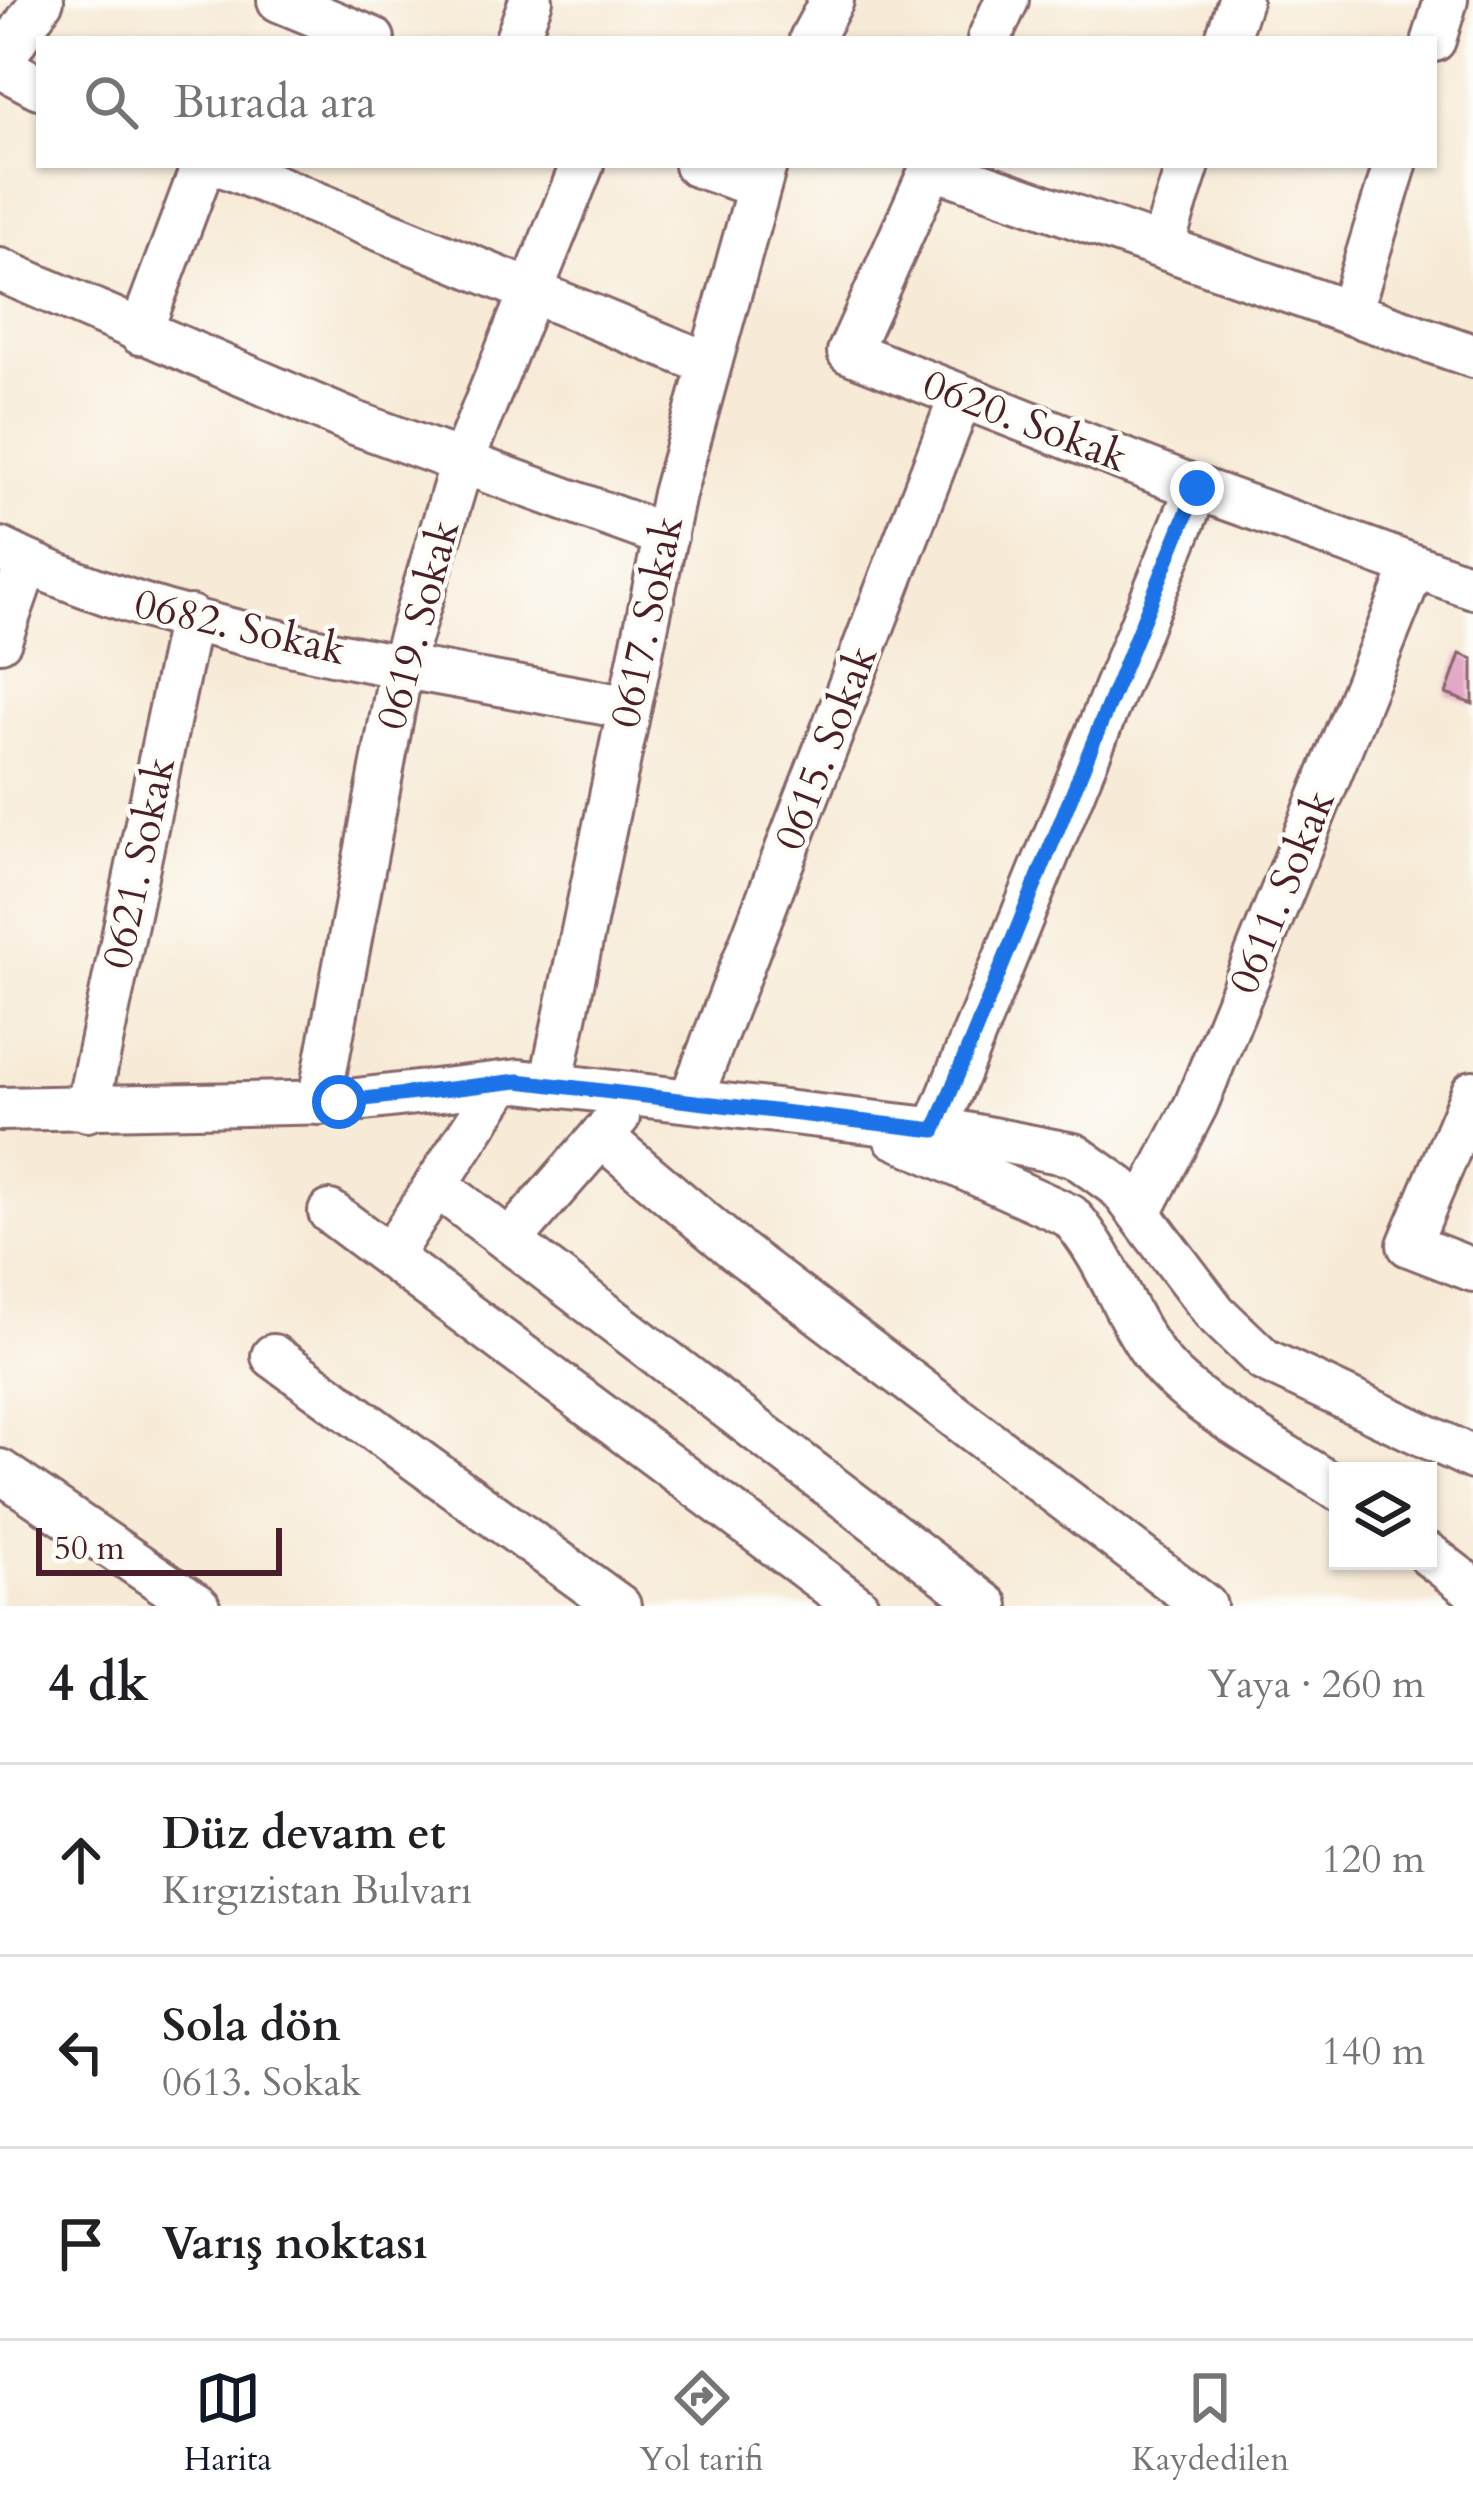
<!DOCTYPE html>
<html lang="tr">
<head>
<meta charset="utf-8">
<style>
  :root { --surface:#fff; --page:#f2f2f2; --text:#202124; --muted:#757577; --line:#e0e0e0; --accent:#111827 }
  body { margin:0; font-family:Cardo,serif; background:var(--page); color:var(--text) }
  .controls { position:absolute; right:36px; bottom:36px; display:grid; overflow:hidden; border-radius:0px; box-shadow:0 3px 9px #0004 }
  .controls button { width:108px; height:108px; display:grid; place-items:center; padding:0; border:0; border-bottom:3px solid var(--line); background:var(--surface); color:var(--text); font:60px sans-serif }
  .scale { position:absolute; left:36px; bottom:30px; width:246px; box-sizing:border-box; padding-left:12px; border:6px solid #4a1f2b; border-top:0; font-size:33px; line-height:42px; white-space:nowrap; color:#4a1f2b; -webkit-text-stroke:9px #fdfcf7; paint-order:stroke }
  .stop { position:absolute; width:36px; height:36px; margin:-27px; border:9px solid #1a73e8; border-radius:50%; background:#fff }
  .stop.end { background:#1a73e8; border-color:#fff; box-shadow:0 3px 12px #0008 }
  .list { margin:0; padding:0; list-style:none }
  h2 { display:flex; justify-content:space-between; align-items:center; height:156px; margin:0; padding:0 48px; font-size:51px }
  h2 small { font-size:39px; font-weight:400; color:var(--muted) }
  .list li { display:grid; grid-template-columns:78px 1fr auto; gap:36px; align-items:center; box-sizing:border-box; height:192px; padding:0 48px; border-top:3px solid var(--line) }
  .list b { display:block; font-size:45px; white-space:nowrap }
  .list p { margin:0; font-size:39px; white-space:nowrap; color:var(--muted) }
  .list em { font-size:39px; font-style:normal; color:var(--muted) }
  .icon { flex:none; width:66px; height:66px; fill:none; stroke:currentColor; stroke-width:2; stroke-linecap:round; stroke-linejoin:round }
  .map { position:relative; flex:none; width:1473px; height:1606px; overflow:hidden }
  .search { position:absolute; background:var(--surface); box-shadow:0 3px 9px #0004; left:36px; right:36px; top:36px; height:132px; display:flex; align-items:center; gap:30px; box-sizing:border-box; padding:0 42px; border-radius:0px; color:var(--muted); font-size:45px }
  .sheet { height:732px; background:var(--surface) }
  nav { display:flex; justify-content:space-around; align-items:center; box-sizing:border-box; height:168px; border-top:3px solid var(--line); background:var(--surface); font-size:33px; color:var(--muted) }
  nav a { display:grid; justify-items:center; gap:6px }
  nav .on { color:var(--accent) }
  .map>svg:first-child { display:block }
  .building { fill:#de9abe }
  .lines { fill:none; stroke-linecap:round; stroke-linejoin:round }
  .minor-casing { stroke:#876667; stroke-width:48 }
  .minor { stroke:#fff; stroke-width:42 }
  .route { stroke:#1a73e8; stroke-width:15 }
  .labels { text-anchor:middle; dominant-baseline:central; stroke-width:9; stroke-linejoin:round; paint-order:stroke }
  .street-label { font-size:42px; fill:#4a1f2b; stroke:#fdfcf7 }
</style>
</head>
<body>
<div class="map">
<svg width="1473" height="1606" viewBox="0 0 1473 1606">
  <rect width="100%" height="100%" fill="#fdfcf7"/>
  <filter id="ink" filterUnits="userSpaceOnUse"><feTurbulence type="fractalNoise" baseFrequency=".00833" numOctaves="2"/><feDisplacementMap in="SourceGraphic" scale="24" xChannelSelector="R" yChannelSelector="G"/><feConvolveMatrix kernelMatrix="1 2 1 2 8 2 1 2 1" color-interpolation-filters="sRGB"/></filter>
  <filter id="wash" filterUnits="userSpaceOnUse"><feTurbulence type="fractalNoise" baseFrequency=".004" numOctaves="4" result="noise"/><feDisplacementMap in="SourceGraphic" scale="48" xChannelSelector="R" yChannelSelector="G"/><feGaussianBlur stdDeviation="2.7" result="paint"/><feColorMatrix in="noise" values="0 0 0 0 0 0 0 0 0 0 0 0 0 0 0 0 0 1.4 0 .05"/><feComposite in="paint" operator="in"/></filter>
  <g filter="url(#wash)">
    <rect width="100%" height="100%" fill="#f7ead6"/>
    <g id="blocks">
      <polygon class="building" points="1460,654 1473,659 1473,704 1446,694"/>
    </g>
  </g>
  <g filter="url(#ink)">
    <use href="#blocks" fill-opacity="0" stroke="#876667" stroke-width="3"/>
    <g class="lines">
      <g class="minor-casing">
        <g id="minor">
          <polyline points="279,0 373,39"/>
          <polyline points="517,39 531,0"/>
          <polyline points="811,39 832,0"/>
          <polyline points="989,39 1007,0"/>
          <polyline points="1227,39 1240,0"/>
          <polyline points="1434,40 1446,0"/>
          <polyline points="0,63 42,0"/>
          <polyline points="0,66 39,87"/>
          <polyline points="223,165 709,364"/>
          <polyline points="696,165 758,186"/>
          <polyline points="933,165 849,352 1197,488 1473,587"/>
          <polyline points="932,167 1473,356"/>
          <polyline points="1162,246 1188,165"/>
          <polyline points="0,270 355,423 666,536"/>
          <polyline points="1350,312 1395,165"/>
          <polyline points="140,333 203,165"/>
          <path d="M0,549C185,641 427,668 629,708"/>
          <polyline points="0,640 27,563"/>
          <polyline points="551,1085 674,494 765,165"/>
          <polyline points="1473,1092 1409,1245 1473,1270"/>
          <polyline points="691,1099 961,396"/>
          <polyline points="319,1103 402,663 462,462 582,165"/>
          <polyline points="0,1109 339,1102 519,1081 956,1132 1074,1155 1120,1188 1215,1313 1264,1360 1473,1458"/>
          <polyline points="87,1110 190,617"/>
          <polyline points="935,1130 1197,488"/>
          <polyline points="601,1136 735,1249 1205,1606"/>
          <path d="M895,1137L1070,1216C1108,1258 1123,1314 1157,1359C1190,1404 1289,1456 1338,1489"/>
          <polyline points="436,1185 987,1606"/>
          <polyline points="330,1212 857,1606"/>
          <polyline points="1140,1213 1196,1105 1414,566"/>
          <polyline points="511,1239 618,1117"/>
          <polyline points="390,1256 502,1083"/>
          <polyline points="273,1356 619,1606"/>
          <polyline points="0,1471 198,1606"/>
          <polyline points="1428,1554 1473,1589"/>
        </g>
      </g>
      <use href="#minor" class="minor"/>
    </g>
  </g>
  <g class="lines" filter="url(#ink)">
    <polyline class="route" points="339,1102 518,1081 935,1130 1197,488"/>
  </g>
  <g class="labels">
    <g class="street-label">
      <text transform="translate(1025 421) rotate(21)">0620. Sokak</text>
      <text transform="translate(647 622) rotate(-78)">0617. Sokak</text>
      <text transform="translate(418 625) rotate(-75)">0619. Sokak</text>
      <text transform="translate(240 627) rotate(13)">0682. Sokak</text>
      <text transform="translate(826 748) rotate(-69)">0615. Sokak</text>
      <text transform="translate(139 863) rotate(-78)">0621. Sokak</text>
      <text transform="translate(1282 892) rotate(-68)">0611. Sokak</text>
    </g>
  </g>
</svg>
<div class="controls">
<button><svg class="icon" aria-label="layers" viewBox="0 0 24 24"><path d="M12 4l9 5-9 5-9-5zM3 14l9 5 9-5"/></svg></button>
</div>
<div class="scale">50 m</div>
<div class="stop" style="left:339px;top:1102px"></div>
<div class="stop end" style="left:1197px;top:488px"></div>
<div class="search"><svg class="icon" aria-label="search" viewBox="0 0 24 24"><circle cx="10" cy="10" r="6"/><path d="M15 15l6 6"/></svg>Burada ara</div>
</div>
<section class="sheet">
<h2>4 dk<small>Yaya · 260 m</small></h2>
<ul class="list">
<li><svg class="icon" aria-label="ahead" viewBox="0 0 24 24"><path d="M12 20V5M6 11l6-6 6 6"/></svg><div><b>Düz devam et</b><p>Kırgızistan Bulvarı</p></div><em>120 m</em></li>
<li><svg class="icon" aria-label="left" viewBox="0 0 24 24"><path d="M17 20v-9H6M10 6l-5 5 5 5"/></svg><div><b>Sola dön</b><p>0613. Sokak</p></div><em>140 m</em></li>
<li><svg class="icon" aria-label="arrive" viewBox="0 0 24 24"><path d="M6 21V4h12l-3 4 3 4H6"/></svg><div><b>Varış noktası</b></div></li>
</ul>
</section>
<nav>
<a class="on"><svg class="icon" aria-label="map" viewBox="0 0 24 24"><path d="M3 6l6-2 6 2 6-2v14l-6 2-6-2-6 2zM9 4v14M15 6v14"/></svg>Harita</a>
<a><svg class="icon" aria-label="directions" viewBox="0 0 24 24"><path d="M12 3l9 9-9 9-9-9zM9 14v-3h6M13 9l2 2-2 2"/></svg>Yol tarifi</a>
<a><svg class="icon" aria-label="saved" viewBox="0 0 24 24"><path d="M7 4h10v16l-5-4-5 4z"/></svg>Kaydedilen</a>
</nav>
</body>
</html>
